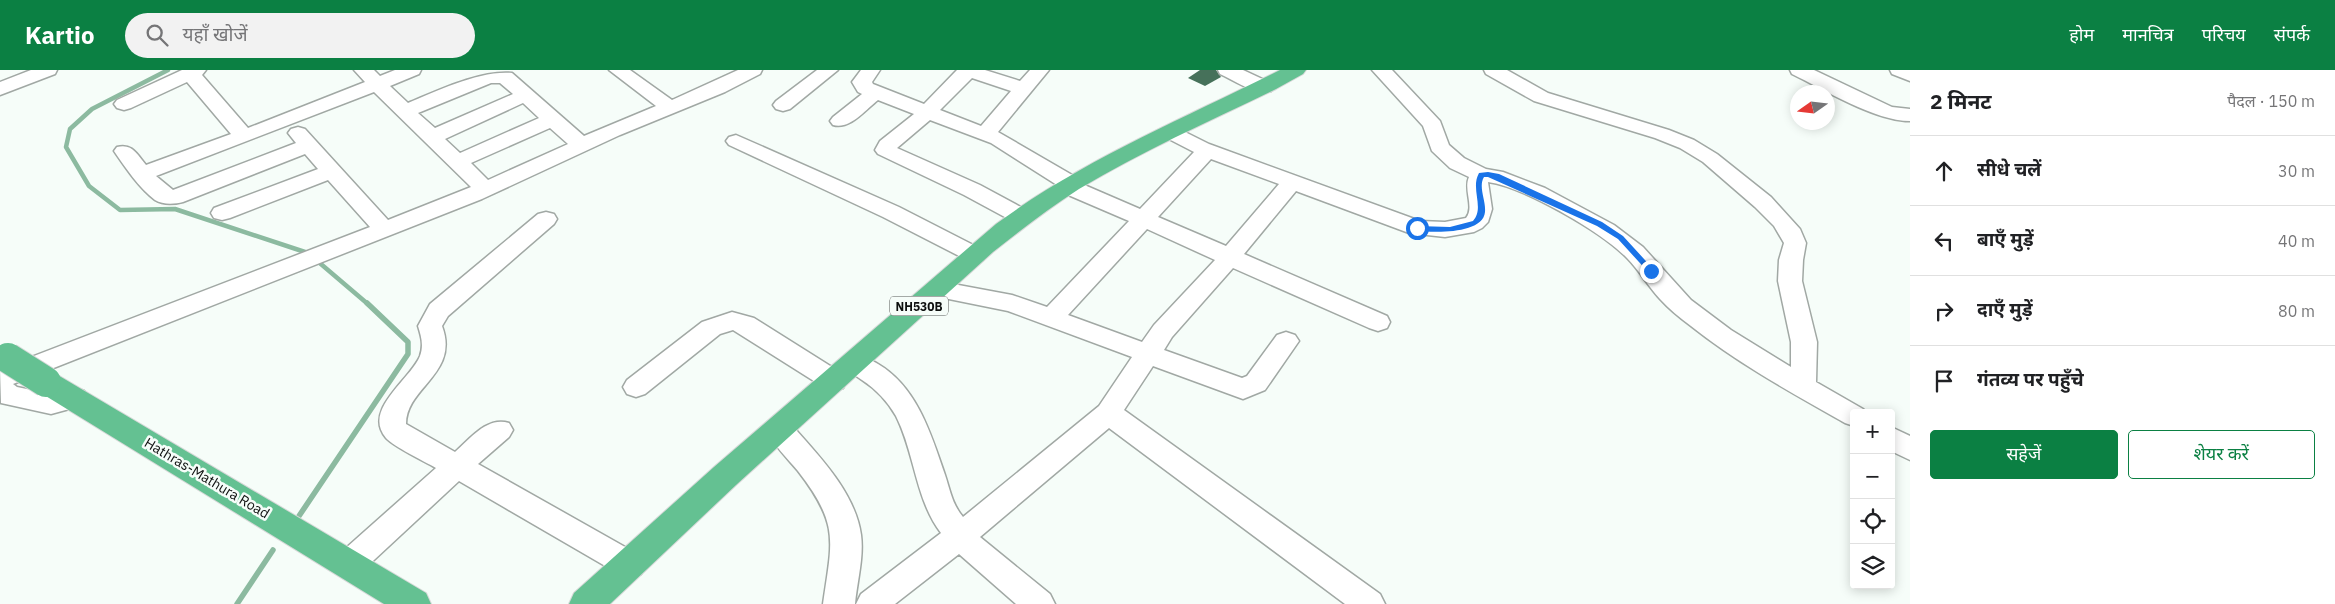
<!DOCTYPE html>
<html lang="hi">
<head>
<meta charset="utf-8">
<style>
  :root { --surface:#fff; --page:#f2f2f2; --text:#202124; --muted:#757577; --line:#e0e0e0; --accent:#0b8043 }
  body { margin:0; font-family:"IBM Plex Sans","Noto Sans Devanagari",sans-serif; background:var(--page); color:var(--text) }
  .controls { position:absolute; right:15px; bottom:15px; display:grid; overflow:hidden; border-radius:5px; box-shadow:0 2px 12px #0003 }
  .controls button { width:45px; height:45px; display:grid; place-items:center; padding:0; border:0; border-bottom:1px solid var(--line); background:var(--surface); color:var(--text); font:25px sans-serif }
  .compass { position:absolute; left:1790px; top:15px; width:45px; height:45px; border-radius:50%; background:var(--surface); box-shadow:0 2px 12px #0003; rotate:256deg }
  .stop { position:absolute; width:15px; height:15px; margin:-11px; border:4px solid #1a73e8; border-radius:50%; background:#fff }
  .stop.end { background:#1a73e8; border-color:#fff; box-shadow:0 1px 5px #0008 }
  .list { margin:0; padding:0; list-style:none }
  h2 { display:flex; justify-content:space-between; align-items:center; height:65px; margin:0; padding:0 20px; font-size:21px }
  h2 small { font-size:16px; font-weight:400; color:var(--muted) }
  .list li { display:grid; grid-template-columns:32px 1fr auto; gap:15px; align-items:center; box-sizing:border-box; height:70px; padding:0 20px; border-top:1px solid var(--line) }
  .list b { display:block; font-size:19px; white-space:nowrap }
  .list em { font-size:16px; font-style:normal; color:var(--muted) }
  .actions { display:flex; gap:10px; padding:15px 20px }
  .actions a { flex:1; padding:11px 0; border:1px solid var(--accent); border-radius:5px; text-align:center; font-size:18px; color:var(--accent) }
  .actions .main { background:var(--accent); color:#fff }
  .icon { flex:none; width:28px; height:28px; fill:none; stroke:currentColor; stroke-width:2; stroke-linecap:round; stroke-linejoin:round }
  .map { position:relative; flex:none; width:1910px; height:534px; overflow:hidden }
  header { display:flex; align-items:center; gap:30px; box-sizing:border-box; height:70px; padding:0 25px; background:var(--accent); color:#fff }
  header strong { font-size:24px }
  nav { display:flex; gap:28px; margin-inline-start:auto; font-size:18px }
  .search { width:350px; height:45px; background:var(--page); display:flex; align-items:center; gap:12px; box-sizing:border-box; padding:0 18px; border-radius:28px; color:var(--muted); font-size:19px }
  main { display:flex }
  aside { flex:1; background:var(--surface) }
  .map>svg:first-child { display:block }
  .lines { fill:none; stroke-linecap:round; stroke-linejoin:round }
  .stream-far1 { stroke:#8cbaa0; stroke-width:4.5 }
  .stream { stroke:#8cbaa0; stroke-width:5.5 }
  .building { fill:#46715a }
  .minor-casing { stroke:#a1a8a4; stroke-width:3 }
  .highway-casing { stroke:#d8d9d9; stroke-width:2 }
  .minor { fill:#fff; fill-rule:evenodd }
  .highway { fill:#64c192; fill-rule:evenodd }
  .highway-bridge-casing { stroke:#d8d9d9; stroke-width:32; stroke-linecap:butt }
  .highway-bridge { stroke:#64c192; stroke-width:30 }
  .route { fill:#1a73e8 }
  .labels { text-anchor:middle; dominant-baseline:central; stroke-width:5; stroke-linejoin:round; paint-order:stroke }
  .shield { fill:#f6fdf9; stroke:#545755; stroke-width:1 }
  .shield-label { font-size:12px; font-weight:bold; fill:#0e100f }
  .street-label { font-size:14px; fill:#0e100f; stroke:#f6fdf9 }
</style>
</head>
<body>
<header>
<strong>Kartio</strong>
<div class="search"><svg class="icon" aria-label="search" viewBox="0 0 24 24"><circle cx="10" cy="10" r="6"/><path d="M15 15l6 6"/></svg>यहाँ खोजें</div>
<nav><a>होम</a><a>मानचित्र</a><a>परिचय</a><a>संपर्क</a></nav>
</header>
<main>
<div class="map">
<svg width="1910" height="534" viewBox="0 0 1910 534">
  <rect width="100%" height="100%" fill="#f6fdf9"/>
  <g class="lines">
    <polyline class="stream-far1" points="168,0 92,39 70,59 66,77 89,116 120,140 175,139 308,183 369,235"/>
    <g class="stream">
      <polyline points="299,446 408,284 408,272 367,233"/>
      <polyline points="237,534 273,480"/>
    </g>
  </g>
  <polygon class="building" points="1200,0 1216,0 1221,7 1205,16 1188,8"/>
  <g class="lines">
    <g class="minor-casing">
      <g id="minor">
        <polygon points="31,0 57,0 55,4 0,25 0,12"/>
        <path d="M182,0H206L202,5L248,58L365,12L354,0H374L380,6L395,0H421L419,4L390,16L408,33C437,21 480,0 512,3L584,66L656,36L609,0H630L672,30L738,0H762L760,4L725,22L620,65L482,129L13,314L17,317L51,324L75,318L84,321L88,328L84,335L51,344L1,333L0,299L370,157L328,110L230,148L222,150L214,148L211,143L214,138L318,99L305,84L183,132C175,134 163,135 155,130C139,118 125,97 114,81L117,77C132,73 137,84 146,95L231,64L187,12L131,38L124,40L117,38L114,34L117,30ZM491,13H500L513,24L435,58L418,43ZM374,22L471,117L388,150L305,59L298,57L291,59L288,63L296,73L173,120L156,106ZM523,33L539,48L460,83L445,69ZM550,58L568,74L488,110L471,93Z"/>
        <polygon points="817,0 838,0 790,39 783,41 776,39 773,35 776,31"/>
        <path d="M861,0H880L872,12L873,14L924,34L957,0H985L1020,11L1030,0H1049L998,62L1079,109L1082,114L1140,139L1194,82L1163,66L1160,62L1163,58L1170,56L1177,58L1209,74L1420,151L1445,152L1466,148C1475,137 1463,120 1469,107L1450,98L1432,81L1423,56L1372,0H1392L1440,51L1449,75L1464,88L1486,99L1503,102L1545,118L1614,155L1643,177L1691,230L1731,260L1791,297V272L1778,211L1779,190L1784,173L1774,156L1755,137L1703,92L1680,78L1655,68L1534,31L1486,4L1484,0H1507L1548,23L1669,60L1694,70L1717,84L1771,127L1800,159L1806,173L1803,190L1802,211L1817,272L1816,312L1863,339L1866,343H1854V356L1845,353C1792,323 1739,294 1691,256C1680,248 1669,239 1660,229C1648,216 1639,200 1627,188C1602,162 1524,117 1488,112L1492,139L1488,152L1482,158L1474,162L1445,167L1409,163L1296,121L1244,184L1387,246L1390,252L1387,258L1378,261L1369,258L1233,198L1172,267L1164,280L1242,308L1247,306L1277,265L1286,262L1295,265L1299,271L1265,320L1243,329L1153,296L1124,340L1380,524L1385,534H1345L1109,358L980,467L1050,524L1055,534H1016L959,484L895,534H856L861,524L941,463C915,429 915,383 896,346C888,332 876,319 862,310C854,304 847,302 842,293L846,286C859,282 867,288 878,294C917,317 931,364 945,405C950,420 952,434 963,447L1099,336L1132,287L1008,241L929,225L925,219L929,213L937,211L1012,225L1047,237L1129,151L1059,121L1057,115L991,73L930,50L897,78L980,115L1030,142L1033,147L1030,152L1022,154L1014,152L964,125L878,84L875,80L880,71L914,44L878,30C865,40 850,60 833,55L830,51L833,47L862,24L858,22L852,12ZM972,8L1011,21L981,56L940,40ZM1211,89L1279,114L1226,176L1158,147ZM1147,159L1215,190L1154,255L1142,272L1068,245Z"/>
        <path d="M1218,0H1243L1271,13L1274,17L1271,21C1255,25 1235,11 1220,4Z"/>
        <path d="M1790,0H1814L1892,37L1910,39V51C1875,51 1825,20 1792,4Z"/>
        <polygon points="1890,0 1910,0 1910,11 1892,4"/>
        <polygon points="736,65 899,137 983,180 987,185 983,190 975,193 967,190 883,147 729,75 726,71 729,67"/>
        <path d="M546,142L554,144L557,149L554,154L448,246L442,256C460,304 406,317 406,354L455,382C470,369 487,346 509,353L513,360L509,367L478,394L641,486L645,495L641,504L630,508L619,504L459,411L360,503L349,507L338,503L334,494L338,485L436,398C424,391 394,377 386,368C362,340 410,310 420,286C424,275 421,266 418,256L430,234L538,144Z"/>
        <polygon points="732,242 754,248 843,304 847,311 843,318 834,321 825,318 733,260 720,264 645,324 636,327 627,324 623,317 627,310 702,252"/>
        <path d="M779,348L789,352C816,383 855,421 861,465C864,487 857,512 855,534H823C832,471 840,455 798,401C787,388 774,375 765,359L769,352Z"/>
        <polygon points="1891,357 1910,366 1910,390 1891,381"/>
      </g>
    </g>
    <g class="highway-casing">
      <g id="highway">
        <path d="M1280,0H1306L1303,4L1276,19C1210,51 1142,81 1079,119C1049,138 1021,160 993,182L736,415L610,534H569L574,523L714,397L996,154C1084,89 1183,49 1280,0Z"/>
        <polygon points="46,301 56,304 426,523 431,534 384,534 36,320 32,312 36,304"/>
      </g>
    </g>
    <use href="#minor" class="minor"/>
    <use href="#highway" class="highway"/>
    <g class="highway-bridge-casing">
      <polyline id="highway-bridge" points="8,288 46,312"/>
    </g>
    <use href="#highway-bridge" class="highway-bridge"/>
  </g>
  <path class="route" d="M1488,102L1499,104L1602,152L1623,166L1655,201L1649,203L1618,169L1597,156L1488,107H1484C1478,117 1486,130 1485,142C1483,165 1430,163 1414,160V157L1417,156L1450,157L1473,151C1485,138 1470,119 1479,103Z"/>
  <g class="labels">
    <rect class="shield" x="890" y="226.5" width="58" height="19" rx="4"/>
    <g class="shield-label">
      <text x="919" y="236">NH530B</text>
    </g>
    <g class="street-label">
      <text transform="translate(207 408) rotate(31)">Hathras-Mathura Road</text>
    </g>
  </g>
</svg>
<div class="controls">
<button>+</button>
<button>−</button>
<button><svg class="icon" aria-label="locate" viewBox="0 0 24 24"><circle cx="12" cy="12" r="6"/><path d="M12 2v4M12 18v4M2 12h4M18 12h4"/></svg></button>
<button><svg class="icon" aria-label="layers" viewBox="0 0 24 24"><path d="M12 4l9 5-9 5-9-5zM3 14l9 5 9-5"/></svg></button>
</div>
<svg class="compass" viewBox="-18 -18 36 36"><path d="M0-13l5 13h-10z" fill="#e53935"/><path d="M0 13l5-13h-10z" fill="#757577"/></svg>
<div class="stop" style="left:1417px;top:158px"></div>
<div class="stop end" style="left:1651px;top:201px"></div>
</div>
<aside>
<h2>2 मिनट<small>पैदल · 150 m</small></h2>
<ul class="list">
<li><svg class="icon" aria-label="ahead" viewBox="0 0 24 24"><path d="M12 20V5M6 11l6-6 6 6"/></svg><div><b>सीधे चलें</b></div><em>30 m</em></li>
<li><svg class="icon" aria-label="left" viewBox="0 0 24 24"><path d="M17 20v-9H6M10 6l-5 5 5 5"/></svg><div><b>बाएँ मुड़ें</b></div><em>40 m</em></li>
<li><svg class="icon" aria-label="right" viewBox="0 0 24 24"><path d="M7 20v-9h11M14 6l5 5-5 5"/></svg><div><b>दाएँ मुड़ें</b></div><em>80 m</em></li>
<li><svg class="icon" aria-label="arrive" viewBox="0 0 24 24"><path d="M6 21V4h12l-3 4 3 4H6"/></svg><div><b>गंतव्य पर पहुँचे</b></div></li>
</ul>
<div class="actions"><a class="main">सहेजें</a><a>शेयर करें</a></div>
</aside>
</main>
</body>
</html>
